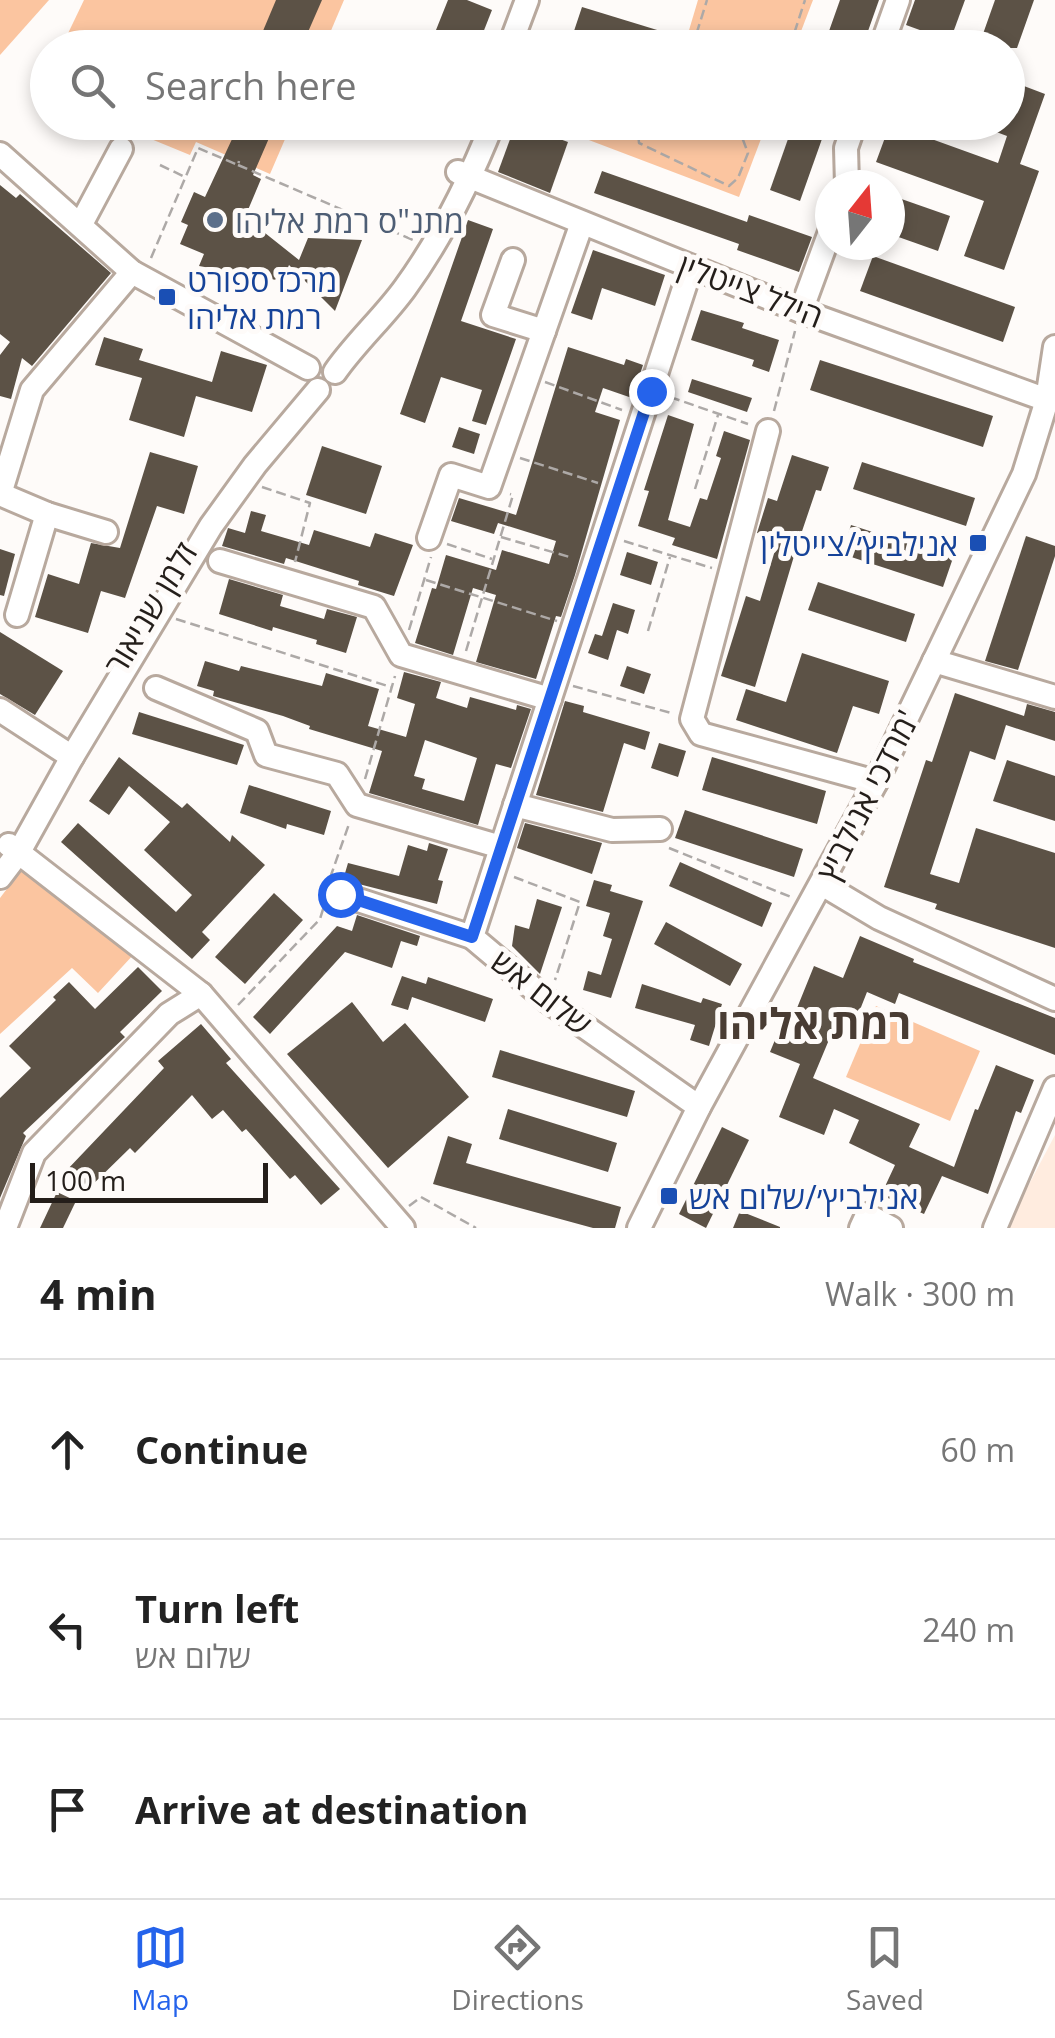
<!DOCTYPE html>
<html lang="en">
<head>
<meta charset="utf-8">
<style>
  :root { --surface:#fff; --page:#f6f6f6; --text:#222; --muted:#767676; --line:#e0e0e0; --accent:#2563eb }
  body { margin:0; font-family:"Open Sans","Noto Sans Hebrew",sans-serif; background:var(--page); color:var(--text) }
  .compass { position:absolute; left:815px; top:170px; width:90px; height:90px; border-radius:50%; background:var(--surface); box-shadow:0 5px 15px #0003; rotate:17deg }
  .scale { position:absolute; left:30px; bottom:25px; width:238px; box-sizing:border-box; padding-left:10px; border:5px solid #241e1a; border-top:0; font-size:28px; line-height:35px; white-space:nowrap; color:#241e1a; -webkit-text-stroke:8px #fefbf9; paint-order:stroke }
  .stop { position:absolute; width:30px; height:30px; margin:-22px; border:8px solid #2563eb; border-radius:50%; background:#fff }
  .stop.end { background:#2563eb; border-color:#fff; box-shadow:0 2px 10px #0008 }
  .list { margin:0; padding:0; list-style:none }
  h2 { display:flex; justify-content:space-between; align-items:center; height:130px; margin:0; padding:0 40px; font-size:42px }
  h2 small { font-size:32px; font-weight:400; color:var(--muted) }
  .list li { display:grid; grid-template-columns:65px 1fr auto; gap:30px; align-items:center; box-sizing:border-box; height:180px; padding:0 40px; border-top:2px solid var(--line) }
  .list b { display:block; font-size:38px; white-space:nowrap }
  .list p { margin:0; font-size:32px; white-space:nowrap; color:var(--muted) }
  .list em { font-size:32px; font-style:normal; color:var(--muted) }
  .icon { flex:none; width:55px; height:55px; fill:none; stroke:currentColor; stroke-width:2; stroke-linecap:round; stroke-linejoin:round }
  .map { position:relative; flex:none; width:1055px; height:1228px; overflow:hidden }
  .search { position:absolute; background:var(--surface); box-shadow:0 5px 15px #0003; left:30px; right:30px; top:30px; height:110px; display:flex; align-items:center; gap:25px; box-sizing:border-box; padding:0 35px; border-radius:55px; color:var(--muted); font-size:38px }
  .sheet { height:670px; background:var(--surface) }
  nav { display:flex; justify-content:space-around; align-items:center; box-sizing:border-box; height:140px; border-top:2px solid var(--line); background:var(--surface); font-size:28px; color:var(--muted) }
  nav a { display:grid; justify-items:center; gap:5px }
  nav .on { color:var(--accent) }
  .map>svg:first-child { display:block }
  .built { fill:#ffecdf }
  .green { fill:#fbc5a0 }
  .building { fill:#5c5246; fill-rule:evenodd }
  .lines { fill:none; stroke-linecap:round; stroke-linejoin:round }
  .minor-casing { stroke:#b8a99e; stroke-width:28 }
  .path { stroke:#ada9a7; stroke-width:2.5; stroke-dasharray:10 5; stroke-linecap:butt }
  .minor { stroke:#fff; stroke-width:22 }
  .route { stroke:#2563eb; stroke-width:12 }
  .service-dot { fill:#5c6f8a; stroke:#fefbf9; stroke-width:4 }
  .transit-dot { fill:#1a4fb4; stroke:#fefbf9; stroke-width:4 }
  .labels { text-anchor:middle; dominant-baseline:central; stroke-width:10; stroke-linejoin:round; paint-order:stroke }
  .service-label { font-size:32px; fill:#4e5e75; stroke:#fefbf9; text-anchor:start }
  .transit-label { font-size:32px; fill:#164399; stroke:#fefbf9; text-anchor:start }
  .street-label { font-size:32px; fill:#241e1a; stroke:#fefbf9 }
  .district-label { font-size:42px; font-weight:bold; fill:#493c33; stroke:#fefbf9 }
</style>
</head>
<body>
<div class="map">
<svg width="1055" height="1228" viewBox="0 0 1055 1228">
  <rect width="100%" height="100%" fill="#fefbf9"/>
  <polygon class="built" points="1055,1135 1055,1228 1006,1228"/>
  <g class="green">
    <polygon points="0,0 49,0 0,55"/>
    <polygon points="84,0 344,0 324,47 61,48"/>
    <polygon points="698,0 813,0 795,47 684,47"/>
    <polygon points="112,123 292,123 270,174 196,142 190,155"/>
    <polygon points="544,123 767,123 739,197"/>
    <polygon points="22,869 134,954 98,993 72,968 0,1034 0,898"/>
    <polygon points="876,1006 980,1051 950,1121 846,1077"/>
  </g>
  <g class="building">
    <polygon points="276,0 322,0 301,48 282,48 260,38"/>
    <polygon points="448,0 467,0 492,10 477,48 450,48 432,40"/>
    <polygon points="840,0 879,0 862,48 823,48"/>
    <polygon points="915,0 965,0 950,41 906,25"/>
    <polygon points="995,0 1034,0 1017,48 978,48"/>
    <polygon points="582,7 680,37 676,48 606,48 572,37"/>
    <polygon points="1008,80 1045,94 1020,164 1039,171 1004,270 964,256 984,201 876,162 890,124 998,163 1007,136 975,124 1008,122"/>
    <polygon points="240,122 276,122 253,175 261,179 245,217 299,260 308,238 362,240 335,311 289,265 282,281 199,266 204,254 180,244 188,225 181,222 194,192 205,197"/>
    <polygon points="794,122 828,122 800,201 770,190"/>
    <polygon points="516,123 568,142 550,193 498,172"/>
    <polygon points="602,171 747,222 749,215 812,237 799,272 737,250 739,244 594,193"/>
    <polygon points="0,185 16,198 20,194 111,273 32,366 22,358 11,399 0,396 0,355 10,342 0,334"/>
    <polygon points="890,195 950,216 938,251 890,234"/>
    <polygon points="468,220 493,229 461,321 516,339 486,425 472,421 482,390 441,377 425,423 400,414"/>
    <polygon points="593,250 665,275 655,306 602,288 592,320 571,313"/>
    <polygon points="873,256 1015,307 1003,342 860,291"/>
    <polygon points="701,310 744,323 742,328 779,340 769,372 752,366 754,360 691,340"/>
    <polygon points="104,337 143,349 139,360 212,382 221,351 267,365 252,412 196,396 184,437 129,420 142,378 95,365"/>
    <polygon points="568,347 624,365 626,359 643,365 632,398 603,388 595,412 620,420 575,575 561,617 556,616 536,679 476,662 496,595 473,588 453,655 415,643 432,588 436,589 446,555 496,570 502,550 549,564 556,541 498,523 494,534 451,521 459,498 516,515"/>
    <polygon points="820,360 993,416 983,447 810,390"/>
    <polygon points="692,379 752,398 747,412 688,392"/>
    <polygon points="668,415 694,424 668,520 690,527 700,498 707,500 721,458 716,456 724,431 750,440 717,559 672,545 675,538 638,526 649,491 644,490"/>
    <polygon points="459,427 480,434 474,454 452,447"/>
    <polygon points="322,446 382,466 366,514 306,495"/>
    <polygon points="150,452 198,466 184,514 157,506 125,598 101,591 88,633 35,617 48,574 79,584 91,543 120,548"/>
    <polygon points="792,455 829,467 821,491 816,490 797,546 755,687 721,676 746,596 760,601 778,540 757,533 768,498 777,501"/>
    <polygon points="862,462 975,498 966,526 853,489"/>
    <polygon points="251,511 266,515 261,531 309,545 314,530 370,547 375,533 413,545 394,596 358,585 359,581 286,558 284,564 222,546 228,528 245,533"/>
    <polygon points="851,525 953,558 943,587 842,554"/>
    <polygon points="1026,536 1055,546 1055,556 1018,670 985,661"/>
    <polygon points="0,549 15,554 4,596 0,595"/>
    <polygon points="627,552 658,562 651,585 620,575"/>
    <polygon points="229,579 283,595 280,606 324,619 327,609 357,617 346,653 316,644 317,640 273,627 272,631 219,614"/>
    <polygon points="818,582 915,614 906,642 808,610"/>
    <polygon points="613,603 635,610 628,634 617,630 608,660 588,653 595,634 602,636"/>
    <polygon points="0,632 63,671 35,715 0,694"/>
    <polygon points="802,653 889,681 879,714 853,706 837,753 736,720 746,689 786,702"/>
    <path d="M205,661L239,671L241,666L322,686L326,673L379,689L368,726L406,737L415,704L397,698L404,672L441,682L436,698L467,708L470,697L516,710L517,705L531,709L511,768L496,764L478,825L369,793L382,751L309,729L310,726L283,716L213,696L214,691L197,686ZM425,740L477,758L464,801L422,789L425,779L414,776Z"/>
    <polygon points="627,666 651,674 644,694 620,686"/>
    <polygon points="955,693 1024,716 1027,704 1055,712 1055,741 1006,725 995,760 970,751 930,874 959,883 976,828 1055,853 1055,948 935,909 937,904 884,887 926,760 932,762"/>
    <polygon points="565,701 584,706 583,712 650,732 645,750 624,743 603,812 536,795"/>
    <polygon points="139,712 244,745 237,765 132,734"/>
    <polygon points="659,743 686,751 678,777 651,768"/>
    <polygon points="119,757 182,808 187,803 230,842 232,835 265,865 202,932 210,940 192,959 61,842 78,823 176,912 192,895 144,850 170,822 129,786 109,815 89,801"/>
    <polygon points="712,757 826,791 817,824 702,790"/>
    <polygon points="1007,760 1055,776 1055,821 993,801"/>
    <polygon points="249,785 331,811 324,835 287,824 286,829 240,813"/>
    <polygon points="685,810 803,849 794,877 675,838"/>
    <polygon points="525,823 602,843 592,874 517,848"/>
    <polygon points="429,843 448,849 438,880 443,881 437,904 343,880 348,863 399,876 408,845 427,851"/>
    <polygon points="680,862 772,903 762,927 669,886"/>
    <polygon points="594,880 612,885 610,891 643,901 611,998 583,990 588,971 601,975 612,939 603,936 610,913 586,906"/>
    <polygon points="274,893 303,920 245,984 215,957"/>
    <polygon points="537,899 562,907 540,974 512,946 515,925 529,929"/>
    <polygon points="357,915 420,936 417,946 401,941 392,968 345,952 270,1034 253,1017 337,926 352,931"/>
    <polygon points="666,922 742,964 730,986 654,944"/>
    <polygon points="860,936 914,959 913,962 1055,1018 1055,1055 899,993 895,1004 867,992 852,1030 836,1023 813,1078 920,1124 909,1147 954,1167 975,1109 978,1110 996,1065 1034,1080 1021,1113 1016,1111 988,1194 942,1176 924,1214 881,1195 895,1165 849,1143 859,1120 834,1109 824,1135 779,1117 800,1064 770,1052 782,1023 787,1015 793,1018 814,966 843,978"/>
    <polygon points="138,967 162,991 120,1032 125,1037 23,1133 26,1136 0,1198 0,1098 31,1068 9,1046 56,1000 53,997 69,982 95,1009"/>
    <polygon points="402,976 426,984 428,977 493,999 485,1022 412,997 408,1010 391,1005"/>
    <polygon points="642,984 701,1003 703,998 722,1004 709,1046 690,1040 695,1025 635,1008"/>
    <polygon points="352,1002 383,1042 405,1023 469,1097 388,1168 287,1054"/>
    <polygon points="201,1024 231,1059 226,1063 340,1189 321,1205 295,1175 290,1179 246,1129 242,1132 223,1110 212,1119 192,1095 135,1153 130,1148 85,1192 65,1172 164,1068 158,1061"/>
    <polygon points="500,1050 635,1091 627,1117 492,1077"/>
    <polygon points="508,1109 617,1143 608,1172 499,1139"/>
    <polygon points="722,1127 749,1140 706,1228 679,1214"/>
    <polygon points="448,1136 472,1144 466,1163 621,1207 615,1228 593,1228 433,1184"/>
    <polygon points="57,1192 76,1201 63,1228 40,1228"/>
    <polygon points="740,1211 780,1227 780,1228 733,1228"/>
  </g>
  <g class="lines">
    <g class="minor-casing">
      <g id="minor">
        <polyline points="509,48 527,0"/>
        <polyline points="881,48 898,0"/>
        <polyline points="0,154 132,272 308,368"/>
        <polyline points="458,172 801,311 1047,400"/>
        <polyline points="847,185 846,148 855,122"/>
        <polyline points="81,224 121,149"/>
        <polyline points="513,260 493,315 544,331"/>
        <polyline points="691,267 472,937 548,1001 699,1107"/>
        <polyline points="801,311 830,232"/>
        <path d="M335,372C356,342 384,317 405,288C442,237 470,180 493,122"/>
        <polyline points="768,431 692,719 701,734 876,782"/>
        <polyline points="0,494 32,390 132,272"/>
        <polyline points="2,495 47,514 106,532"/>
        <polyline points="429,538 451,475 489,487 582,223"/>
        <polyline points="220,561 374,607 401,655 550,699"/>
        <polyline points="17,615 47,514"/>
        <polyline points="934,661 1055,697"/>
        <polyline points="156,688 257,731 266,755 337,774 357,805 501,847"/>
        <polyline points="0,710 72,757"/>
        <polyline points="515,805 612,830 660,829"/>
        <polyline points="9,845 201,994 403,1228"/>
        <polyline points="0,877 19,852 72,757 211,526 255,465 318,390"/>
        <polyline points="822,884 879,918 1055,999"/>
        <polyline points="340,894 472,937"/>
        <polyline points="5,1228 34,1153 169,1014 201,994"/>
        <polyline points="639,1228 699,1107 876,782 1024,474 1047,400 1055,347"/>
        <polyline points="861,1228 867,1215 891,1228"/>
        <polyline points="995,1228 1055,1088"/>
      </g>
    </g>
    <g class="path">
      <polyline points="692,48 707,0"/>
      <polyline points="769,48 794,34 805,0"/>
      <polyline points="637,122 639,143 729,186 738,178 748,153 740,132 727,122"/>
      <polyline points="160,165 185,177"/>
      <polyline points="238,165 413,240"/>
      <polyline points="151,258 198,148 238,165 239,161"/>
      <polyline points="545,382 622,410"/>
      <polyline points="670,397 748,424"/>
      <polyline points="774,411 795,331"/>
      <polyline points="520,458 598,483"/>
      <polyline points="262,487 310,503 295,562"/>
      <polyline points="695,489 718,415"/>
      <polyline points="501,537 573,558"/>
      <polyline points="624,541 712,568"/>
      <polyline points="447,544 492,559"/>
      <polyline points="426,580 557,621"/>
      <polyline points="176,619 391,687"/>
      <polyline points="409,630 431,557"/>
      <polyline points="648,631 670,557"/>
      <polyline points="466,651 513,495 510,494"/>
      <polyline points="573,686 671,713"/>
      <polyline points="365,779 395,676"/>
      <polyline points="669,848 791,897"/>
      <polyline points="514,877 580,902 555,980"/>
      <polyline points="330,878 349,824"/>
      <polyline points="238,1005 320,919 324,906"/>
      <polyline points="409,1206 421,1197 476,1228"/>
    </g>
    <use href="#minor" class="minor"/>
  </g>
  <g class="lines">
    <polyline class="route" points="340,894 472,937 651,391"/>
  </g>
  <circle class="service-dot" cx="215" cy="220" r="10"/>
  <g class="transit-dot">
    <rect x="157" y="287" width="20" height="20" rx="5"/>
    <rect x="968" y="533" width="20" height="20" rx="5"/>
    <rect x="659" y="1186" width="20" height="20" rx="5"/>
  </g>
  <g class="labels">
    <g class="service-label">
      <text x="235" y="220">מתנ"ס רמת אליהו</text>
    </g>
    <g class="transit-label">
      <text x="187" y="279">מרכז ספורט<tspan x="187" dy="37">רמת אליהו</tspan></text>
      <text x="958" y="543" text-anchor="end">אנילביץ׳/צייטלין</text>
      <text x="689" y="1196">אנילביץ׳/שלום אש</text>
    </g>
    <g class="street-label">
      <text transform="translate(751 290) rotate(21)">הילל צייטלין</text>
      <text transform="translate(150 608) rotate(-59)">זלמן שניאור</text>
      <text transform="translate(867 795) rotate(-63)">מרדכי אנילביץ'</text>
      <text transform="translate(542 992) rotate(38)">שלום אש</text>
    </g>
    <g class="district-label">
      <text x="814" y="1022">רמת אליהו</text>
    </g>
  </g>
</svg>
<svg class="compass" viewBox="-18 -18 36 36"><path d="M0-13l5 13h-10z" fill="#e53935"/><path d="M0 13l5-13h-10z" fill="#767676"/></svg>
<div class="scale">100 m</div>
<div class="stop" style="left:340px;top:894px"></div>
<div class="stop end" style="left:651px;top:391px"></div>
<div class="search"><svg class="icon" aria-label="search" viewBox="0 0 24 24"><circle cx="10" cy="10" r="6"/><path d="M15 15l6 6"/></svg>Search here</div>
</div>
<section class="sheet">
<h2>4 min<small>Walk · 300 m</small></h2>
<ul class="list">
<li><svg class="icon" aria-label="ahead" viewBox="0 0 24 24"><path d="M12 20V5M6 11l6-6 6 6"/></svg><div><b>Continue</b></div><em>60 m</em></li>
<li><svg class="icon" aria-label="left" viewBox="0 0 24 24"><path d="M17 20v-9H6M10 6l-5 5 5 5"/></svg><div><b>Turn left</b><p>שלום אש</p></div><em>240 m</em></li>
<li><svg class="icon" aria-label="arrive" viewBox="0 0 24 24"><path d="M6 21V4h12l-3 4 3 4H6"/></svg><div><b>Arrive at destination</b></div></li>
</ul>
</section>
<nav>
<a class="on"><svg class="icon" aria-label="map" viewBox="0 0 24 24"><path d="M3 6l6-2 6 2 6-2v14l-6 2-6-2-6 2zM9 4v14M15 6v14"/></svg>Map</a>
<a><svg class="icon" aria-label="directions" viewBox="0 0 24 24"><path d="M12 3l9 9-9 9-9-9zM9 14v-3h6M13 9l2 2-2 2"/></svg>Directions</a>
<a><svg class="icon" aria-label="saved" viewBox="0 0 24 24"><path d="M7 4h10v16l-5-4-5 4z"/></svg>Saved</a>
</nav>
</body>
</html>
